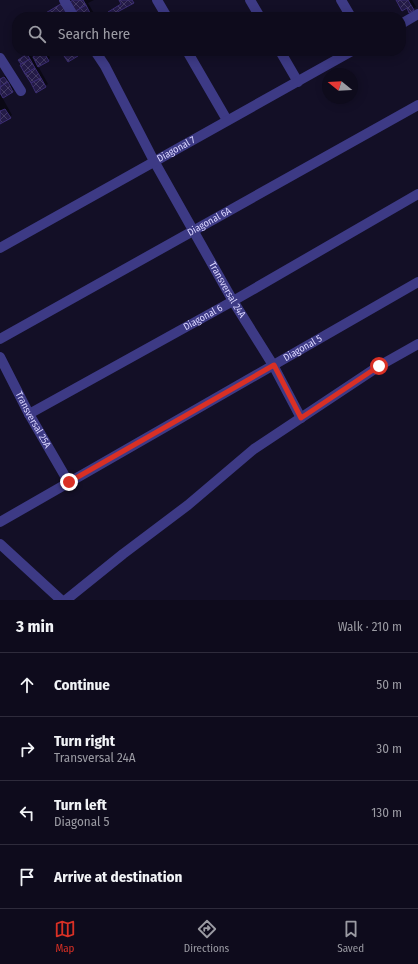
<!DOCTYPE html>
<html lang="en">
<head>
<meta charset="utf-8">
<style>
  :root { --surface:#0e0b1c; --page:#171425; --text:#f1f3f6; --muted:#9b9ba3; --line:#2e2b3b; --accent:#d93025 }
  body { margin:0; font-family:"Fira Sans Condensed",sans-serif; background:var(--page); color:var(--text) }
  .compass { position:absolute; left:322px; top:68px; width:36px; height:36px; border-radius:50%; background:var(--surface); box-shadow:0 2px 10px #0003; rotate:288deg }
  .stop { position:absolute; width:12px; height:12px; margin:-9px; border:3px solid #d93025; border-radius:50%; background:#fff }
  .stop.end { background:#d93025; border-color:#fff; box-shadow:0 1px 4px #0008 }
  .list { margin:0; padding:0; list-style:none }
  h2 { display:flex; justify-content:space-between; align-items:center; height:52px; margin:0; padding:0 16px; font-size:17px }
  h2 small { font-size:13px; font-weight:400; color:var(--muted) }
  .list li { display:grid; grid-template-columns:26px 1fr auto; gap:12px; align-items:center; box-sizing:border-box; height:64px; padding:0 16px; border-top:1px solid var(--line) }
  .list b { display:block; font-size:15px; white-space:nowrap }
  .list p { margin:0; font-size:13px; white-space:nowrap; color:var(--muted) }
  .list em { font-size:13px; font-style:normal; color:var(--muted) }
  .icon { flex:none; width:22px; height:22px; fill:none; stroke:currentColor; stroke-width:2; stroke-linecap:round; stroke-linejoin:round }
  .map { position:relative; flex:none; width:418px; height:600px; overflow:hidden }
  .search { position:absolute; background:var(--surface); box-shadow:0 2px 10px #0003; left:12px; right:12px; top:12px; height:44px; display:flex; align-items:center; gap:10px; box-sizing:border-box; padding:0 14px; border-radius:16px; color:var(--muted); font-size:15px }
  .sheet { height:308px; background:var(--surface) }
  nav { display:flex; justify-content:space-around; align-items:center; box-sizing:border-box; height:56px; border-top:1px solid var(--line); background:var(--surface); font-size:11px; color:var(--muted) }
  nav a { display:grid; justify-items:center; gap:2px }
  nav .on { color:var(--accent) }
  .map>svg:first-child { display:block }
  .shadow { fill:#0007 }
  .building { fill:url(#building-cross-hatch); stroke:#3b2d73 }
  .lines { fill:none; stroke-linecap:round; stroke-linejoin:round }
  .minor { stroke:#3d3a85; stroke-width:10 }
  .route { stroke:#d93025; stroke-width:5 }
  .labels { text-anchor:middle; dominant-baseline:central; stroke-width:3; stroke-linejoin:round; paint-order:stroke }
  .street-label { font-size:10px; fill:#d9d4ff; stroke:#130f26 }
</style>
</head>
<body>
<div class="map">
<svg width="418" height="600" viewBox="0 0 418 600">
  <defs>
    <pattern id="building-cross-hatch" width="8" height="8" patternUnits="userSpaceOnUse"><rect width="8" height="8" fill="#241b47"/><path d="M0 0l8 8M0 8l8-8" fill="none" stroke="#433b63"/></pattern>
  </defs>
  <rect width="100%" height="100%" fill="#130f26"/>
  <g class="shadow">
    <polygon points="67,0 76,17 47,17 47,12"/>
    <polygon points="73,0 94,0 88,3 96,17 80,17"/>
    <polygon points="398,0 412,0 416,7 413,9 407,7"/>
    <polygon points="44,51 47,51 50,58 38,66 48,84 36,91 19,60 30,53 33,59"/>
    <polygon points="62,51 78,51 79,53 68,61"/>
    <polygon points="7,75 15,89 2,97 12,115 0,121 0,79"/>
  </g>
  <g class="building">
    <polygon points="73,0 83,0 86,5 76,11 70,2"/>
    <polygon points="119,0 132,0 134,3 110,16 108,12 121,4"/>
    <polygon points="396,0 408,0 414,10 409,13 407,8 402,11"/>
    <polygon points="64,2 69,11 59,17 45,17 44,14"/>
    <polygon points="86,5 91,15 87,17 79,17 76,11"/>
    <polygon points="43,51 49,61 38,67 33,57"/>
    <polygon points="65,51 75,51 78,56 68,62 62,53"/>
    <polygon points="27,54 30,59 21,64 18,60"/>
    <polygon points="30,59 35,68 25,74 20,65"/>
    <polygon points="35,68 41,78 31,83 25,74"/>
    <polygon points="4,77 8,82 0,87 0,79"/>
    <polygon points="41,78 46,87 36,93 31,83"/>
    <polygon points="8,82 13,92 3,98 0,93 0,87"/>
    <polygon points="5,109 11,118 0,124 0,111"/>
  </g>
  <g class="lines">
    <g class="minor">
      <polyline points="64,0 74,17"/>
      <polyline points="157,0 167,17"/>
      <polyline points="250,0 260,17"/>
      <polyline points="341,0 351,17"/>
      <polyline points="401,24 418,14"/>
      <path id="s1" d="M95,51L105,66L154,161L233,301L273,365L301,418"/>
      <polyline points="187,51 227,120"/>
      <polyline points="280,51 298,82"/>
      <polyline points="0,58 21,91"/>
      <path id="s2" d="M0,248L352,51"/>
      <path id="s3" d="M0,339L418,105"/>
      <path id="s4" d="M0,357L29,414L69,483"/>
      <path id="s5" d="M29,414L233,301L418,194"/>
      <path id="s6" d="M0,522L418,282"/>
      <polyline points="0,544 61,600"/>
      <polyline points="66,600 123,554 188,505 254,449 379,366 418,344"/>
    </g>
  </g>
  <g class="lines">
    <polyline class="route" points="69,482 274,365 301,418 379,366"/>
  </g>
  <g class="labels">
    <g class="street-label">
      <text stroke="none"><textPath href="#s2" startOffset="202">Diagonal 7</textPath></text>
      <text stroke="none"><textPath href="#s3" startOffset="240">Diagonal 6A</textPath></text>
      <text stroke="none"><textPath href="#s1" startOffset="273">Transversal 24A</textPath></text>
      <text stroke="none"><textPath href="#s5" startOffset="199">Diagonal 6</textPath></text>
      <text stroke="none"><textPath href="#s6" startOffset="349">Diagonal 5</textPath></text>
      <text stroke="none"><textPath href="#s4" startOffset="71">Transversal 25A</textPath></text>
    </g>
  </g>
</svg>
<svg class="compass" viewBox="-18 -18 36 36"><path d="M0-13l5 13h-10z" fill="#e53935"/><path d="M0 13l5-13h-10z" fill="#9b9ba3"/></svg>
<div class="stop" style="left:379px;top:366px"></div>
<div class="stop end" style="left:69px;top:482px"></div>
<div class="search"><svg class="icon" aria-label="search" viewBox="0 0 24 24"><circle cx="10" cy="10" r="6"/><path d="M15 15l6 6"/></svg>Search here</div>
</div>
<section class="sheet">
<h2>3 min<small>Walk · 210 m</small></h2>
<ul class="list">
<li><svg class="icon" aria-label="ahead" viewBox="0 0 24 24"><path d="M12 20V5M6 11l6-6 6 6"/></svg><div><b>Continue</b></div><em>50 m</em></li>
<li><svg class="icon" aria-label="right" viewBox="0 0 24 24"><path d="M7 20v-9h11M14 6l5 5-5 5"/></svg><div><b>Turn right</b><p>Transversal 24A</p></div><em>30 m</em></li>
<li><svg class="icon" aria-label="left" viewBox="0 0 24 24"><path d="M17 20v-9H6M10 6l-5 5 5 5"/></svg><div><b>Turn left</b><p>Diagonal 5</p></div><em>130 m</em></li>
<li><svg class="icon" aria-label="arrive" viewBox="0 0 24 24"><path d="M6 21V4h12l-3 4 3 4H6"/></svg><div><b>Arrive at destination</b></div></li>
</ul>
</section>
<nav>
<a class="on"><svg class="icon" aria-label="map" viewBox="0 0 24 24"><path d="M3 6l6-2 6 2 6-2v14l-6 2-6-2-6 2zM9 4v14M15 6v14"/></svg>Map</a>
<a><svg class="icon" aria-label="directions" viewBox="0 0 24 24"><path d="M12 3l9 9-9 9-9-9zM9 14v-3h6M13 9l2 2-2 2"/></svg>Directions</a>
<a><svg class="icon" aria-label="saved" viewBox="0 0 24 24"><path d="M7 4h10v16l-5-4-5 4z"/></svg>Saved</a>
</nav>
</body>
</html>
